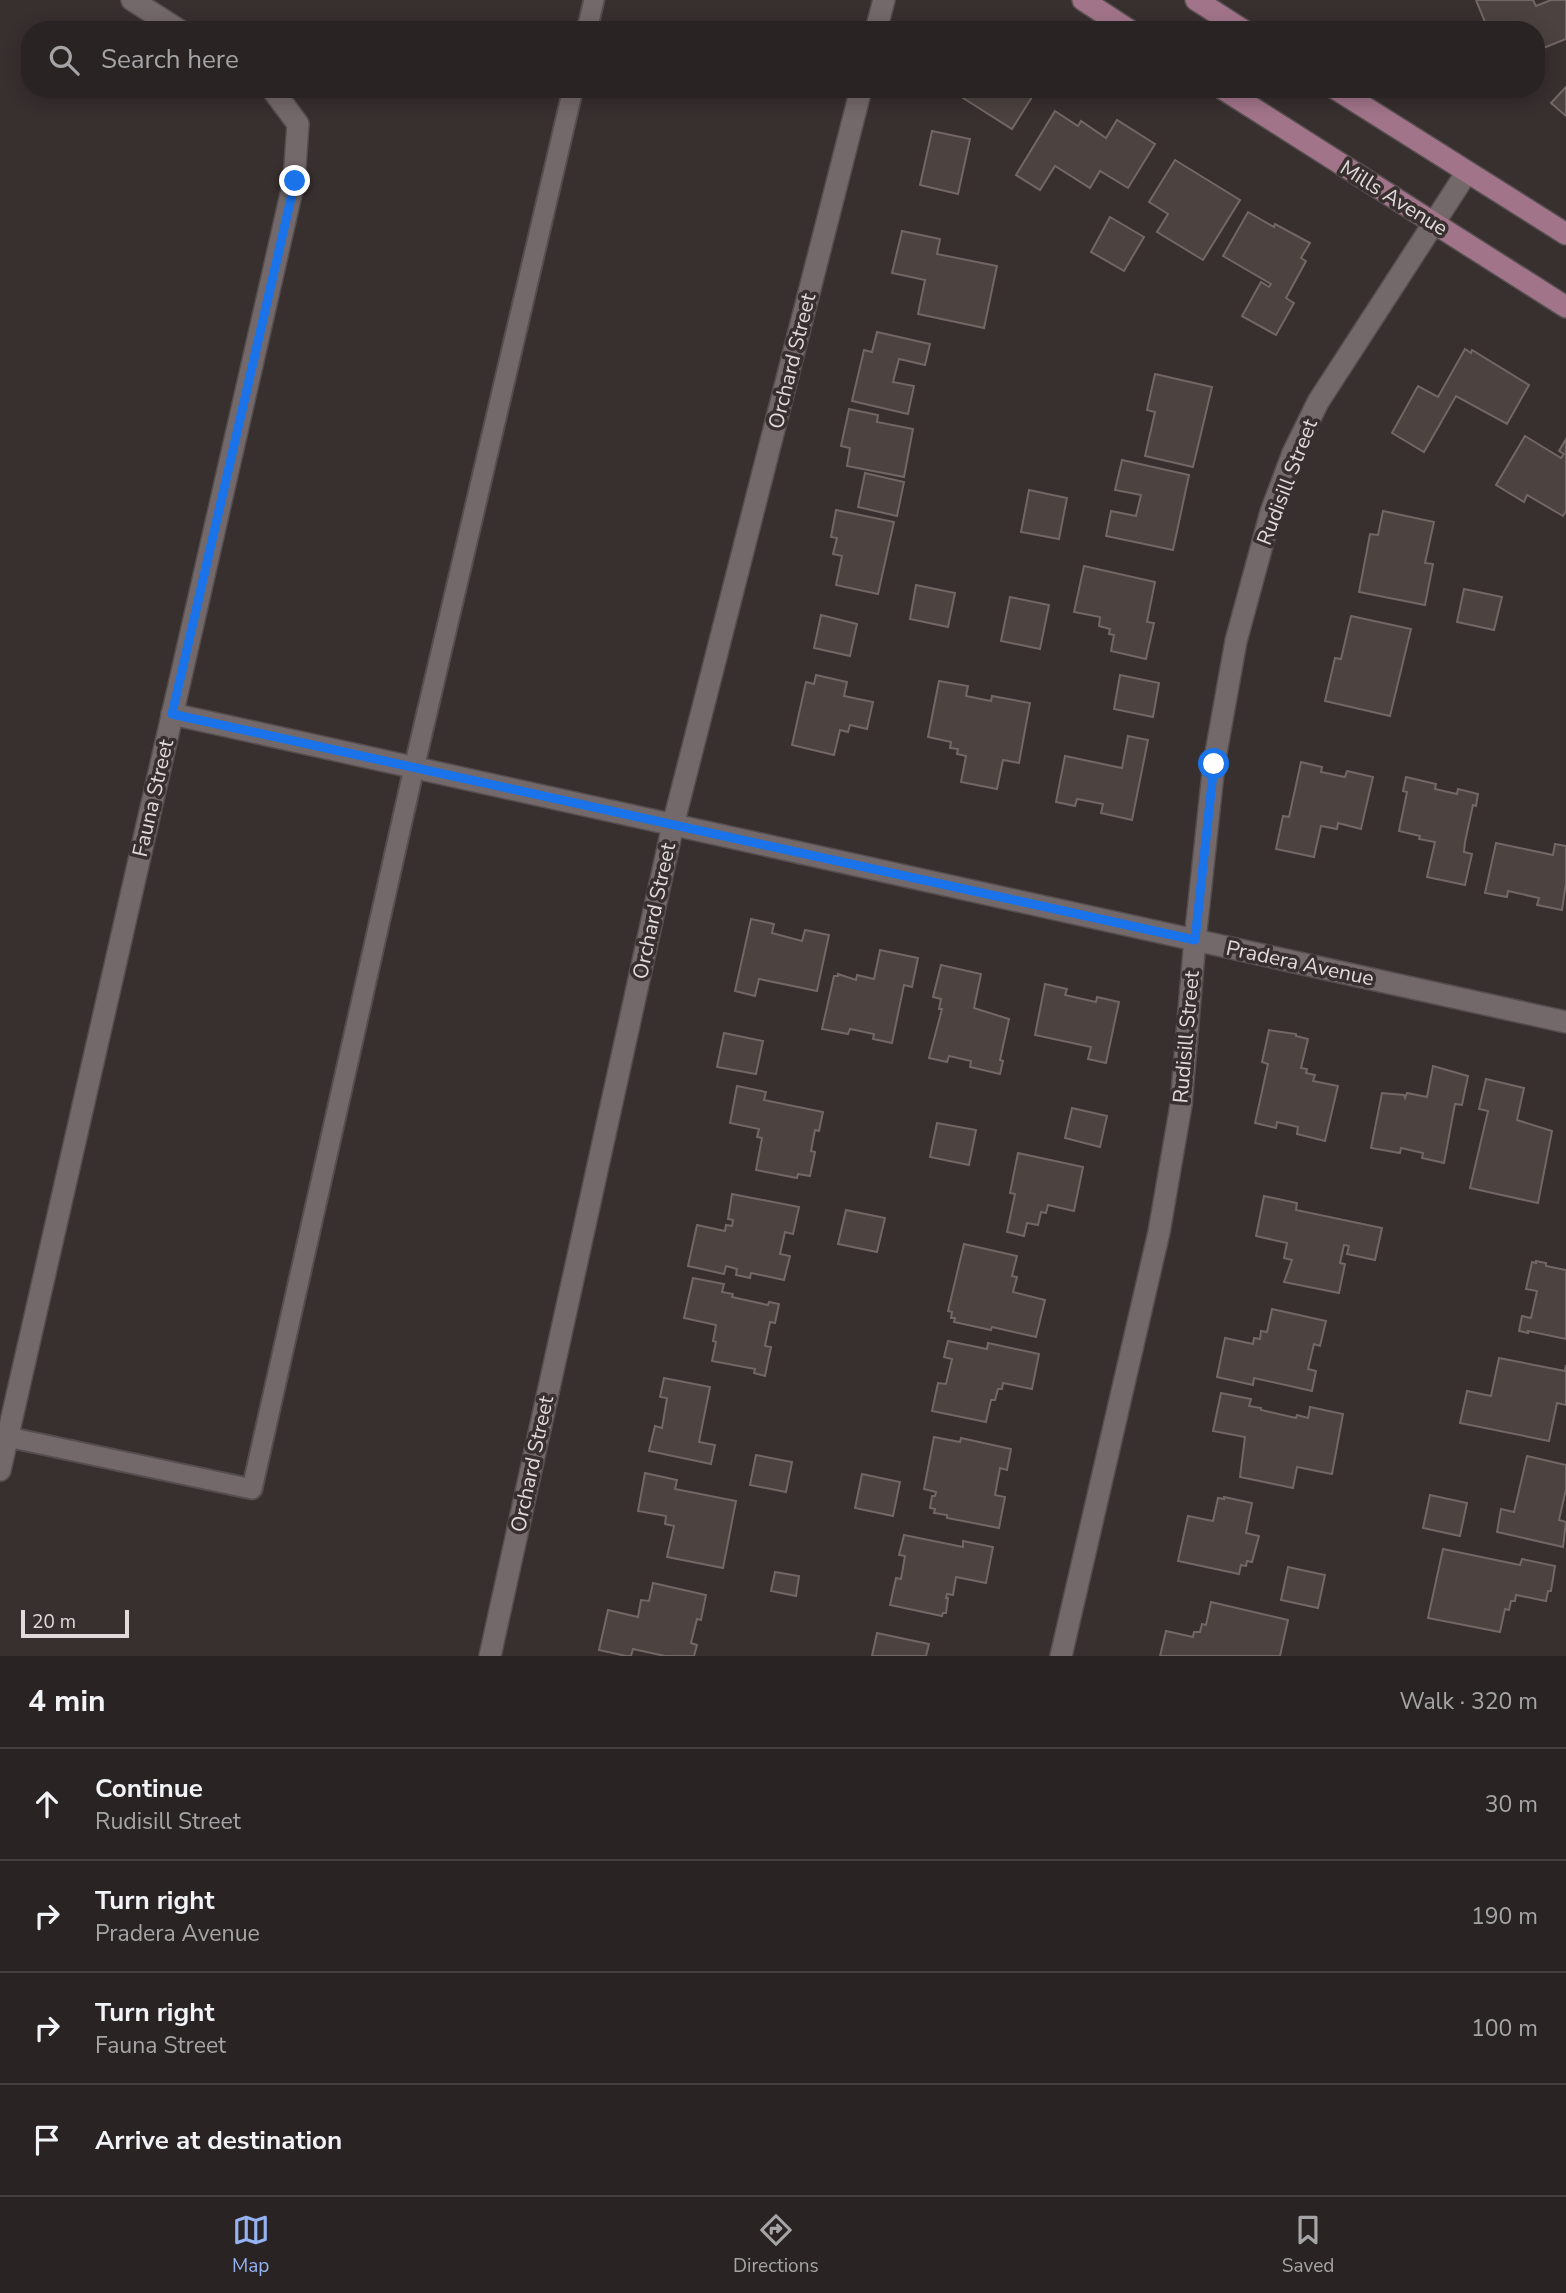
<!DOCTYPE html>
<html lang="en">
<head>
<meta charset="utf-8">
<style>
  :root { --surface:#2a2323; --page:#362f30; --text:#f1f3f6; --muted:#a5a4a6; --line:#464041; --accent:#95b2f1 }
  body { margin:0; font-family:"Nunito Sans",sans-serif; background:var(--page); color:var(--text) }
  .scale { position:absolute; left:21px; bottom:18px; width:108px; box-sizing:border-box; padding-left:7px; border:4px solid #e0dada; border-top:0; font-size:19px; line-height:24px; white-space:nowrap; color:#e0dada; -webkit-text-stroke:5px #382f2f; paint-order:stroke }
  .stop { position:absolute; width:21px; height:21px; margin:-16px; border:5px solid #1a73e8; border-radius:50%; background:#fff }
  .stop.end { background:#1a73e8; border-color:#fff; box-shadow:0 2px 7px #0008 }
  .list { margin:0; padding:0; list-style:none }
  h2 { display:flex; justify-content:space-between; align-items:center; height:91px; margin:0; padding:0 28px; font-size:30px }
  h2 small { font-size:23px; font-weight:400; color:var(--muted) }
  .list li { display:grid; grid-template-columns:46px 1fr auto; gap:21px; align-items:center; box-sizing:border-box; height:112px; padding:0 28px; border-top:2px solid var(--line) }
  .list b { display:block; font-size:26px; white-space:nowrap }
  .list p { margin:0; font-size:23px; white-space:nowrap; color:var(--muted) }
  .list em { font-size:23px; font-style:normal; color:var(--muted) }
  .icon { flex:none; width:38px; height:38px; fill:none; stroke:currentColor; stroke-width:2; stroke-linecap:round; stroke-linejoin:round }
  .map { position:relative; flex:none; width:1566px; height:1656px; overflow:hidden }
  .search { position:absolute; background:var(--surface); box-shadow:0 4px 18px #0003; left:21px; right:21px; top:21px; height:77px; display:flex; align-items:center; gap:18px; box-sizing:border-box; padding:0 24px; border-radius:28px; color:var(--muted); font-size:26px }
  .sheet { height:539px; background:var(--surface) }
  nav { display:flex; justify-content:space-around; align-items:center; box-sizing:border-box; height:98px; border-top:2px solid var(--line); background:var(--surface); font-size:19px; color:var(--muted) }
  nav a { display:grid; justify-items:center; gap:4px }
  nav .on { color:var(--accent) }
  .map>svg:first-child { display:block }
  .building { fill:#4c4340; stroke:#726764; stroke-width:2 }
  .lines { fill:none; stroke-linecap:round; stroke-linejoin:round }
  .service-casing { stroke:#554e4e; stroke-width:23 }
  .minor-casing { stroke:#554e4e; stroke-width:24 }
  .tertiary-casing { stroke:#554e4e; stroke-width:24 }
  .primary-casing { stroke:#554e4e; stroke-width:24 }
  .service { stroke:#74696a; stroke-width:19 }
  .minor { stroke:#74696a; stroke-width:21 }
  .tertiary { stroke:#74696a; stroke-width:21 }
  .primary { stroke:#a2748a; stroke-width:21 }
  .route { stroke:#1a73e8; stroke-width:9 }
  .labels { text-anchor:middle; dominant-baseline:central; stroke-width:7; stroke-linejoin:round; paint-order:stroke }
  .street-label { font-size:21px; fill:#e0dada; stroke:#382f2f }
</style>
</head>
<body>
<div class="map">
<svg width="1566" height="1656" viewBox="0 0 1566 1656">
  <rect width="100%" height="100%" fill="#382f2f"/>
  <g class="building">
    <polygon points="1476,0 1533,0 1536,6 1551,0 1566,0 1566,39 1536,51 1536,30 1474,30 1473,27 1485,22"/>
    <polygon points="1566,87 1566,116 1551,103"/>
    <polygon points="953,89 1037,89 1012,129 952,91"/>
    <polygon points="1055,111 1078,126 1081,121 1106,138 1117,120 1155,144 1128,188 1100,171 1090,188 1055,166 1040,190 1016,175"/>
    <polygon points="932,131 970,139 958,194 920,185"/>
    <polygon points="1175,160 1240,200 1203,260 1157,232 1168,214 1149,202"/>
    <polygon points="1248,212 1274,227 1275,224 1310,243 1301,258 1306,261 1286,298 1294,303 1276,335 1242,316 1261,282 1269,287 1271,284 1223,256"/>
    <polygon points="1110,217 1144,237 1124,271 1091,252"/>
    <polygon points="902,231 940,239 937,254 997,266 984,328 918,314 925,280 892,273"/>
    <polygon points="877,332 930,344 925,365 899,359 893,382 914,386 908,414 852,401 864,350 872,352"/>
    <polygon points="1465,349 1471,353 1472,350 1529,385 1507,424 1456,396 1424,452 1392,433 1418,386 1438,397"/>
    <polygon points="1155,374 1212,387 1193,467 1145,456 1155,412 1147,410"/>
    <polygon points="849,409 878,415 877,422 913,429 904,477 847,466 850,448 841,446"/>
    <polygon points="1525,436 1561,458 1564,454 1559,451 1566,439 1566,511 1563,516 1527,495 1524,502 1496,485"/>
    <polygon points="1122,460 1189,475 1173,550 1106,536 1111,511 1136,516 1141,495 1115,490"/>
    <polygon points="865,473 904,482 897,516 858,507"/>
    <polygon points="1029,490 1067,498 1059,539 1021,532"/>
    <polygon points="836,510 894,522 878,594 836,585 842,556 833,554 837,538 831,537"/>
    <polygon points="1383,511 1434,522 1425,563 1433,564 1425,605 1359,592 1370,534 1378,535"/>
    <polygon points="1084,566 1155,582 1147,622 1154,623 1146,659 1111,651 1114,635 1109,634 1110,629 1099,626 1100,617 1074,612"/>
    <polygon points="916,585 955,593 948,627 910,619"/>
    <polygon points="1464,589 1502,597 1494,630 1457,622"/>
    <polygon points="1010,597 1049,605 1040,649 1001,641"/>
    <polygon points="821,615 857,624 850,656 814,648"/>
    <polygon points="1351,616 1411,629 1390,716 1325,701 1335,658 1341,659"/>
    <polygon points="816,675 847,682 844,696 873,702 867,729 850,725 848,732 840,730 834,755 792,745 806,682 814,684"/>
    <polygon points="1120,675 1159,683 1153,717 1114,709"/>
    <polygon points="939,681 968,686 966,696 991,701 992,696 1030,703 1019,763 1003,760 997,789 961,782 966,756 957,754 958,749 950,748 951,742 928,737"/>
    <polygon points="1128,736 1148,740 1132,820 1101,813 1103,804 1077,799 1075,806 1056,802 1065,756 1122,768"/>
    <polygon points="1301,762 1322,767 1321,772 1345,777 1347,771 1373,777 1361,829 1338,823 1337,829 1321,826 1314,857 1276,849 1283,816 1289,817"/>
    <polygon points="1406,777 1436,784 1435,789 1457,794 1458,789 1478,794 1476,806 1473,805 1465,842 1464,852 1472,854 1465,885 1427,877 1435,842 1419,839 1420,836 1399,831 1407,792 1403,791"/>
    <polygon points="1496,843 1553,855 1555,844 1566,846 1566,883 1562,910 1537,905 1539,898 1508,891 1507,897 1485,893"/>
    <polygon points="751,919 774,924 772,933 802,941 805,930 829,935 817,991 759,979 755,996 735,991"/>
    <polygon points="880,950 918,958 912,987 904,985 892,1043 873,1039 874,1034 850,1029 848,1034 822,1029 834,976 838,976 838,974 856,980 857,975 874,979"/>
    <polygon points="941,965 981,974 974,1008 1009,1019 1000,1060 1003,1061 1000,1074 970,1067 971,1061 949,1056 947,1062 929,1058 942,1009 939,1009 941,999 933,997"/>
    <polygon points="1045,984 1067,989 1065,995 1096,1002 1097,997 1119,1002 1106,1063 1088,1059 1091,1047 1035,1035"/>
    <polygon points="1269,1030 1296,1034 1296,1036 1308,1039 1301,1068 1307,1069 1306,1073 1315,1075 1313,1081 1338,1086 1325,1141 1297,1134 1298,1127 1277,1122 1276,1128 1255,1123 1268,1064 1262,1062"/>
    <polygon points="724,1033 763,1041 756,1074 717,1067"/>
    <polygon points="1433,1066 1468,1076 1462,1105 1455,1104 1444,1163 1422,1158 1423,1153 1401,1148 1400,1153 1371,1148 1382,1093 1404,1095 1405,1098 1407,1093 1427,1097"/>
    <polygon points="1486,1079 1524,1088 1517,1120 1552,1131 1538,1203 1470,1188 1488,1111 1479,1109"/>
    <polygon points="737,1086 766,1092 764,1100 823,1112 819,1131 815,1130 811,1151 815,1152 810,1176 798,1174 797,1178 756,1170 762,1138 757,1137 759,1129 730,1123"/>
    <polygon points="1072,1108 1107,1116 1100,1147 1065,1138"/>
    <polygon points="937,1123 976,1130 969,1165 930,1157"/>
    <polygon points="1018,1153 1083,1167 1074,1211 1048,1205 1046,1213 1041,1212 1038,1225 1027,1223 1024,1236 1007,1232 1015,1194 1010,1193"/>
    <polygon points="732,1194 799,1207 793,1234 785,1232 780,1254 790,1256 784,1280 751,1273 750,1278 736,1275 737,1269 726,1266 724,1274 688,1266 697,1225 725,1231 726,1225 732,1226 733,1220 728,1219"/>
    <polygon points="1264,1196 1297,1203 1296,1210 1382,1228 1375,1260 1347,1254 1349,1246 1344,1245 1340,1263 1345,1264 1339,1293 1284,1282 1292,1260 1284,1258 1287,1243 1256,1236"/>
    <polygon points="846,1210 885,1218 877,1252 838,1244"/>
    <polygon points="964,1244 1017,1256 1012,1276 1017,1277 1013,1292 1045,1300 1036,1337 992,1327 991,1330 954,1322 955,1318 951,1318 952,1312 948,1311"/>
    <polygon points="1536,1261 1546,1263 1546,1266 1566,1270 1566,1339 1528,1331 1528,1333 1519,1331 1522,1316 1531,1318 1537,1291 1526,1289 1532,1262 1536,1263"/>
    <polygon points="693,1278 724,1284 722,1292 733,1294 732,1297 768,1305 769,1302 779,1304 775,1323 770,1322 765,1346 771,1347 765,1376 754,1373 755,1369 712,1361 716,1342 713,1341 716,1325 684,1318"/>
    <polygon points="1272,1309 1326,1321 1320,1346 1314,1344 1308,1369 1316,1371 1312,1391 1254,1378 1253,1385 1217,1377 1225,1338 1253,1344 1254,1338 1260,1339 1261,1331 1267,1332"/>
    <polygon points="948,1341 987,1349 988,1343 1039,1354 1032,1389 1003,1383 1002,1389 998,1389 995,1400 991,1400 986,1422 932,1411 938,1383 946,1384 952,1359 944,1357"/>
    <polygon points="1499,1358 1565,1371 1566,1365 1566,1405 1557,1403 1549,1441 1460,1423 1467,1391 1491,1396"/>
    <polygon points="664,1378 710,1387 699,1442 715,1445 711,1464 649,1451 655,1426 662,1428 667,1398 660,1397"/>
    <polygon points="1221,1393 1251,1399 1249,1406 1261,1408 1261,1410 1296,1418 1297,1415 1308,1418 1310,1407 1343,1414 1332,1474 1297,1467 1293,1488 1240,1477 1245,1437 1213,1431"/>
    <polygon points="934,1437 960,1442 961,1438 1011,1449 1007,1470 1000,1468 995,1495 1005,1497 999,1528 947,1518 947,1515 934,1513 935,1509 930,1508 932,1496 935,1496 936,1492 924,1489"/>
    <polygon points="756,1455 792,1462 786,1492 750,1485"/>
    <polygon points="1527,1456 1566,1465 1566,1489 1559,1520 1566,1522 1563,1547 1497,1532 1501,1509 1514,1512"/>
    <polygon points="645,1473 677,1480 675,1489 736,1501 723,1568 667,1557 674,1526 665,1524 666,1516 638,1511"/>
    <polygon points="862,1474 900,1482 893,1516 855,1508"/>
    <polygon points="1430,1495 1467,1503 1460,1536 1423,1528"/>
    <polygon points="1224,1497 1252,1503 1246,1533 1259,1536 1252,1562 1247,1561 1246,1566 1241,1565 1239,1574 1178,1561 1188,1516 1213,1521 1218,1498 1224,1499"/>
    <polygon points="904,1535 963,1547 963,1541 993,1547 986,1583 956,1577 953,1595 947,1594 946,1598 948,1598 946,1613 943,1613 942,1616 890,1605 896,1578 901,1579 905,1556 899,1555"/>
    <polygon points="1443,1549 1520,1565 1522,1559 1555,1566 1551,1591 1548,1591 1546,1601 1516,1595 1515,1601 1511,1601 1509,1610 1505,1609 1500,1632 1428,1618"/>
    <polygon points="1288,1567 1325,1575 1318,1608 1281,1600"/>
    <polygon points="775,1572 799,1576 796,1596 771,1591"/>
    <polygon points="653,1583 706,1595 701,1620 697,1619 691,1643 697,1645 694,1656 665,1656 633,1649 631,1656 626,1656 599,1650 608,1610 638,1617 641,1600 649,1601"/>
    <polygon points="1211,1602 1288,1620 1280,1656 1160,1656 1166,1631 1193,1637 1194,1632 1200,1632 1202,1624 1206,1625"/>
    <polygon points="877,1633 929,1644 926,1656 872,1656"/>
  </g>
  <g class="lines">
    <g class="service-casing">
      <g id="service">
        <polyline points="587,30 594,0"/>
        <polyline points="8,1437 252,1489 414,768 573,89"/>
      </g>
    </g>
    <g class="minor-casing">
      <g id="minor">
        <polyline points="132,0 179,30"/>
        <polyline points="172,714 1566,1022"/>
        <polyline points="0,1470 294,181 298,124 272,89"/>
        <polyline points="1061,1656 1159,1232 1181,1105 1195,940 1214,764 1236,641 1271,512 1293,453 1318,402 1467,172"/>
      </g>
    </g>
    <g class="tertiary-casing">
      <g id="tertiary">
        <polyline points="876,30 884,0"/>
        <polyline points="490,1656 673,825 861,89"/>
      </g>
    </g>
    <g class="primary-casing">
      <g id="primary">
        <polyline points="1083,0 1129,30"/>
        <polyline points="1196,0 1243,30"/>
        <polyline points="1223,89 1566,307"/>
        <polyline points="1336,89 1566,234"/>
      </g>
    </g>
    <use href="#service" class="service"/>
    <use href="#minor" class="minor"/>
    <use href="#tertiary" class="tertiary"/>
    <use href="#primary" class="primary"/>
  </g>
  <g class="lines">
    <polyline class="route" points="295,181 172,714 1195,940 1214,764"/>
  </g>
  <g class="labels">
    <g class="street-label">
      <text transform="translate(1394 198) rotate(32)">Mills Avenue</text>
      <text transform="translate(792 361) rotate(-76)">Orchard Street</text>
      <text transform="translate(1287 482) rotate(-69)">Rudisill Street</text>
      <text transform="translate(153 798) rotate(-77)">Fauna Street</text>
      <text transform="translate(654 911) rotate(-78)">Orchard Street</text>
      <text transform="translate(1300 963) rotate(12)">Pradera Avenue</text>
      <text transform="translate(1186 1037) rotate(-85)">Rudisill Street</text>
      <text transform="translate(532 1464) rotate(-78)">Orchard Street</text>
    </g>
  </g>
</svg>
<div class="scale">20 m</div>
<div class="stop" style="left:1214px;top:764px"></div>
<div class="stop end" style="left:295px;top:181px"></div>
<div class="search"><svg class="icon" aria-label="search" viewBox="0 0 24 24"><circle cx="10" cy="10" r="6"/><path d="M15 15l6 6"/></svg>Search here</div>
</div>
<section class="sheet">
<h2>4 min<small>Walk · 320 m</small></h2>
<ul class="list">
<li><svg class="icon" aria-label="ahead" viewBox="0 0 24 24"><path d="M12 20V5M6 11l6-6 6 6"/></svg><div><b>Continue</b><p>Rudisill Street</p></div><em>30 m</em></li>
<li><svg class="icon" aria-label="right" viewBox="0 0 24 24"><path d="M7 20v-9h11M14 6l5 5-5 5"/></svg><div><b>Turn right</b><p>Pradera Avenue</p></div><em>190 m</em></li>
<li><svg class="icon" aria-label="right" viewBox="0 0 24 24"><path d="M7 20v-9h11M14 6l5 5-5 5"/></svg><div><b>Turn right</b><p>Fauna Street</p></div><em>100 m</em></li>
<li><svg class="icon" aria-label="arrive" viewBox="0 0 24 24"><path d="M6 21V4h12l-3 4 3 4H6"/></svg><div><b>Arrive at destination</b></div></li>
</ul>
</section>
<nav>
<a class="on"><svg class="icon" aria-label="map" viewBox="0 0 24 24"><path d="M3 6l6-2 6 2 6-2v14l-6 2-6-2-6 2zM9 4v14M15 6v14"/></svg>Map</a>
<a><svg class="icon" aria-label="directions" viewBox="0 0 24 24"><path d="M12 3l9 9-9 9-9-9zM9 14v-3h6M13 9l2 2-2 2"/></svg>Directions</a>
<a><svg class="icon" aria-label="saved" viewBox="0 0 24 24"><path d="M7 4h10v16l-5-4-5 4z"/></svg>Saved</a>
</nav>
</body>
</html>
